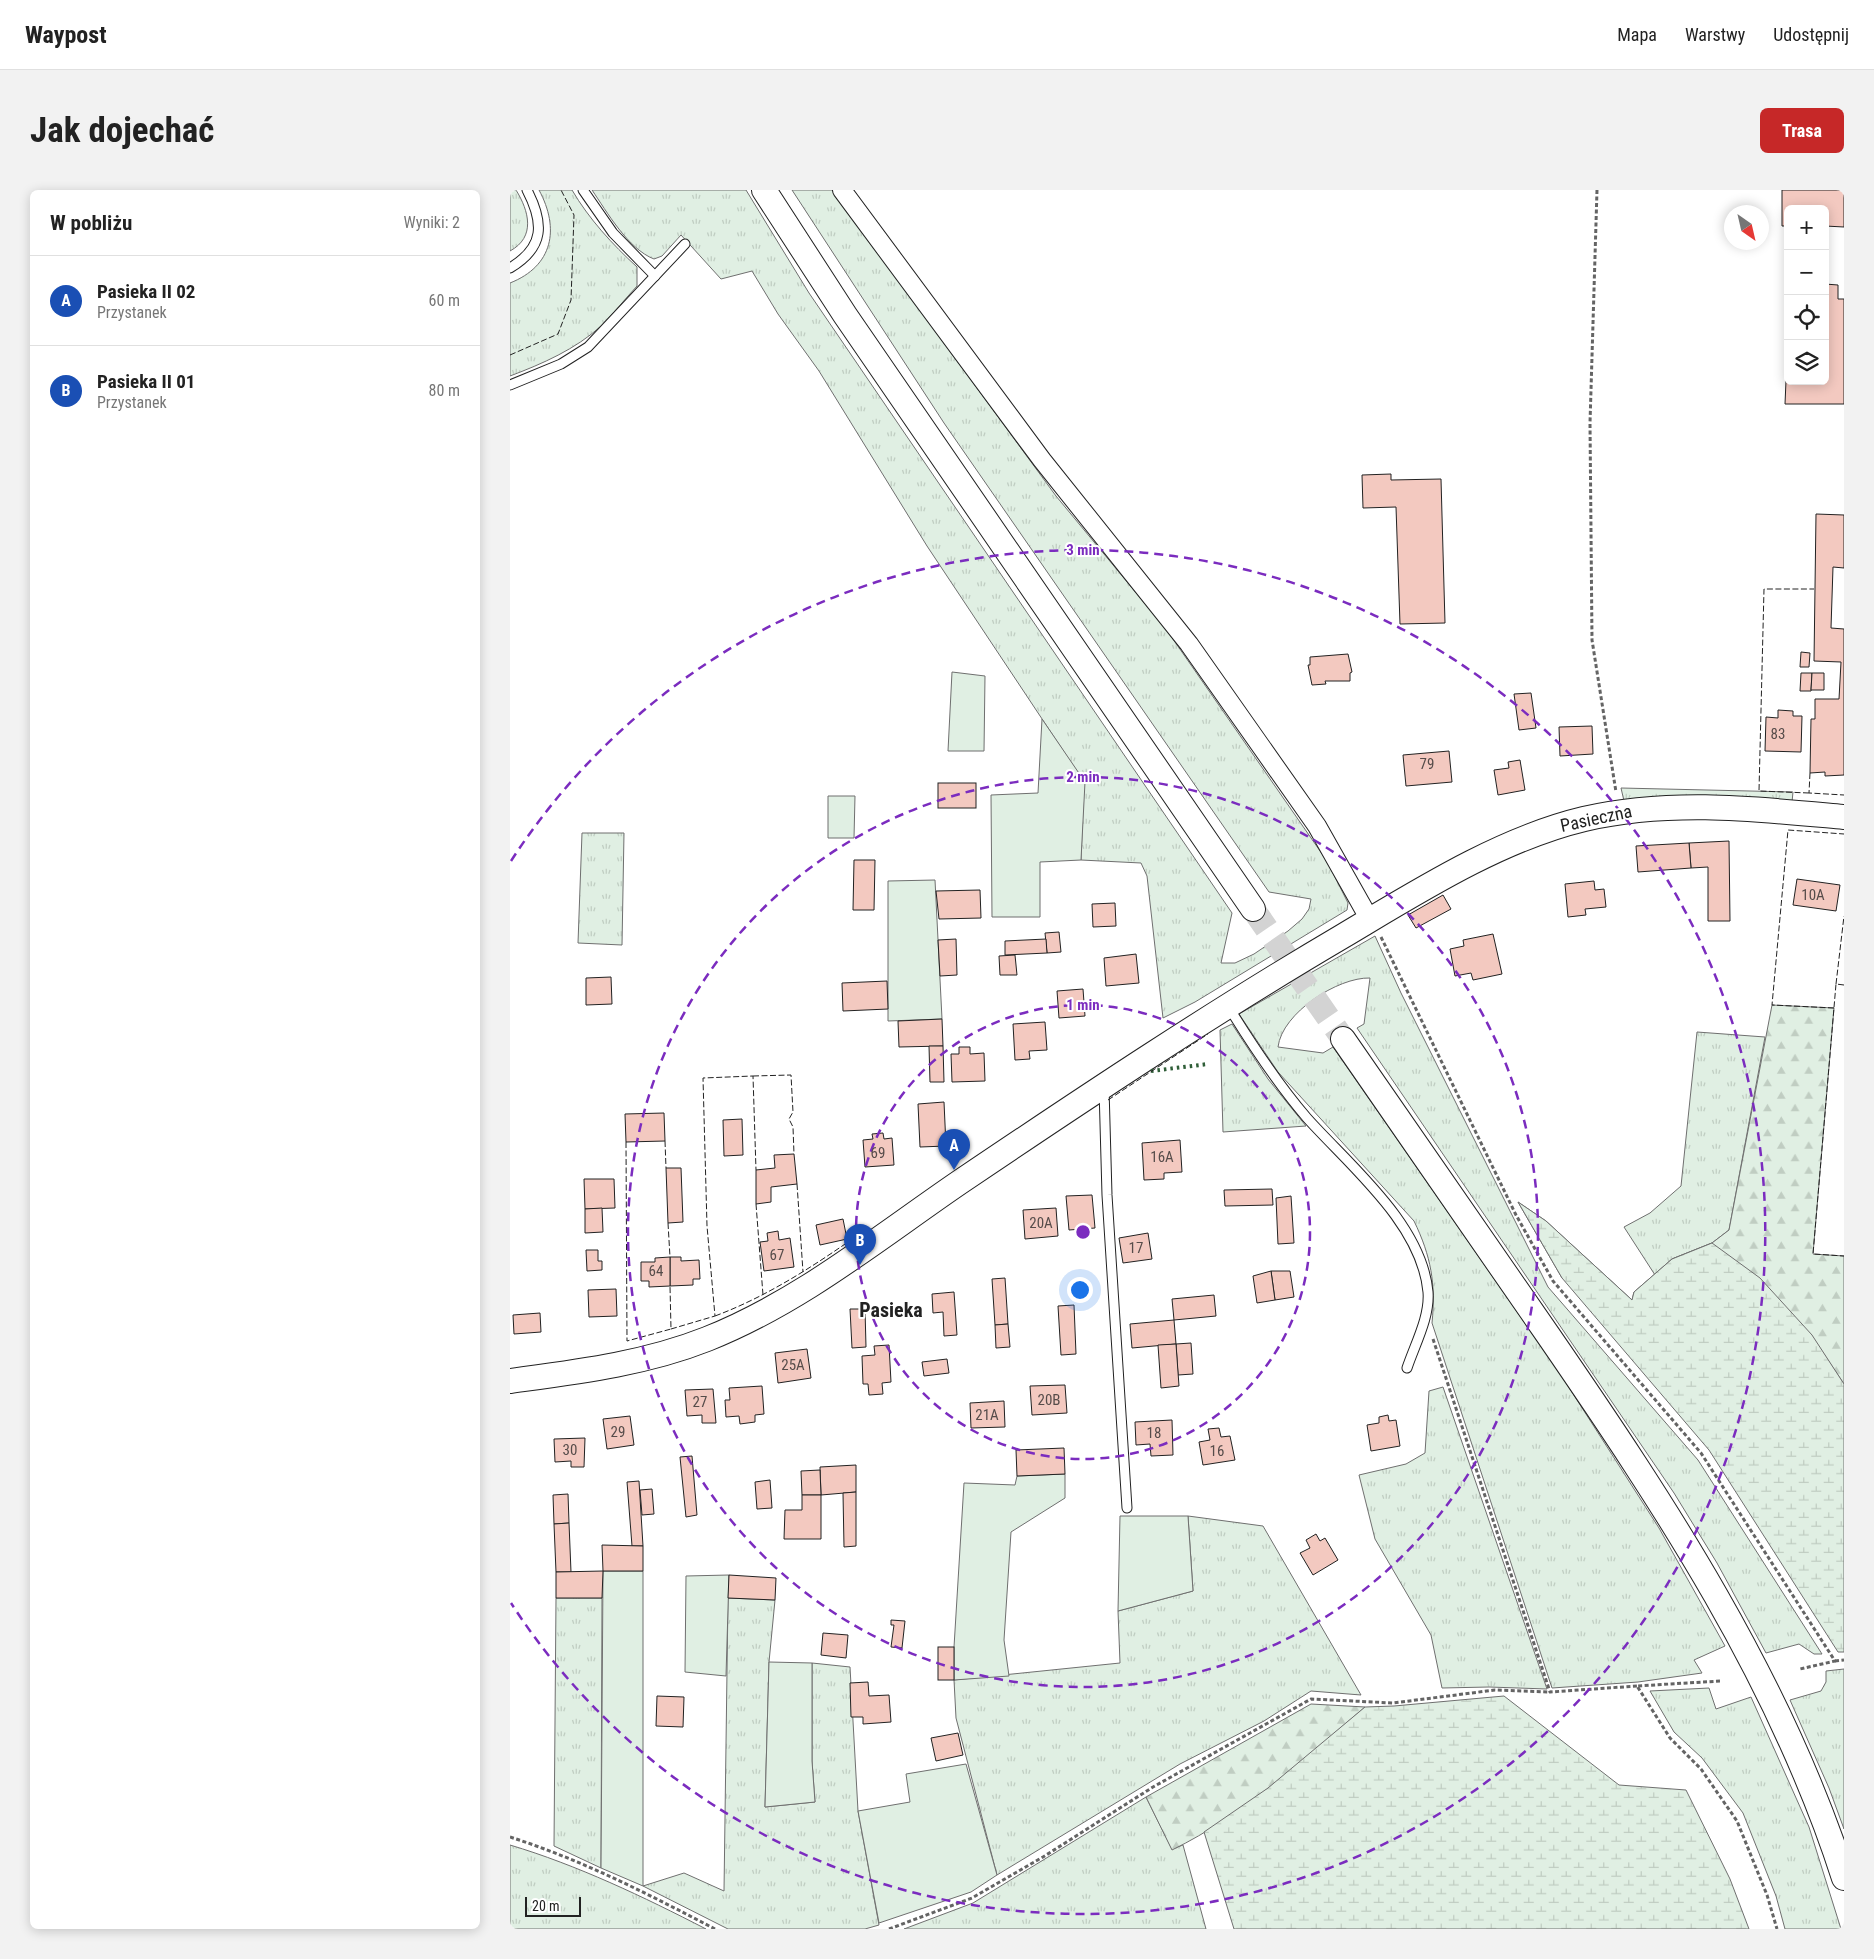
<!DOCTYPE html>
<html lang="pl">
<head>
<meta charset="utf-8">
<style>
  :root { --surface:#fff; --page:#f2f2f2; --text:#222; --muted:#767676; --line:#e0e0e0; --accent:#c62828 }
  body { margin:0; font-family:"Roboto Condensed",sans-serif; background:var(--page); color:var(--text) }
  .controls { position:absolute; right:15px; top:15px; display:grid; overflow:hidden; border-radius:8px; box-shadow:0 2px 12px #0003 }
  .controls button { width:45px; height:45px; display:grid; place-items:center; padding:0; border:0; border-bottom:1px solid var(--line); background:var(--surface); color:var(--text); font:25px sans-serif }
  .compass { position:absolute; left:1214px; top:15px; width:45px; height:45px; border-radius:50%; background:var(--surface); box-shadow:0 2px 12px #0003; rotate:146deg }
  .scale { position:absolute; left:15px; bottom:12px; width:56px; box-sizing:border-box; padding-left:5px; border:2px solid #222; border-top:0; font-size:14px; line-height:18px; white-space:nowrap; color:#222; -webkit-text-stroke:4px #fff; paint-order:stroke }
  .you { position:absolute; left:569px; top:1099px; width:18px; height:18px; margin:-12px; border:4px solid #fff; border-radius:50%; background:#1a73e8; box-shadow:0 0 0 8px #1a73e833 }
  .badge { display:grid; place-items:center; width:32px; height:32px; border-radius:50%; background:var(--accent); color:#fff; font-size:16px; font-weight:700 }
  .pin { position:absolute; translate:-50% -41px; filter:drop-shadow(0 1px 2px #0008) }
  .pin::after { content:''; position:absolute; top:26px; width:18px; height:15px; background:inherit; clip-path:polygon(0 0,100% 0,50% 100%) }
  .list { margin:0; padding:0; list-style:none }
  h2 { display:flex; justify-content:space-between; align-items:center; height:65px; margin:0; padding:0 20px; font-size:21px }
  h2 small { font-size:16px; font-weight:400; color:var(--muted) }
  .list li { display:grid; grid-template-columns:32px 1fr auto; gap:15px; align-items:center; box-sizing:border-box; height:90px; padding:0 20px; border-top:1px solid var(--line) }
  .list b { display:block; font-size:19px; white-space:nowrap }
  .list p { margin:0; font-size:16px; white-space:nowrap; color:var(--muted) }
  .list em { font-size:16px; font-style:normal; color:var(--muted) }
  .icon { flex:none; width:28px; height:28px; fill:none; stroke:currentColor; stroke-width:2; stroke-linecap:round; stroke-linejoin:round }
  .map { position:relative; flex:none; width:1334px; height:1739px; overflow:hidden; border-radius:8px }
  header { display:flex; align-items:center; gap:30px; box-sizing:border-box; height:70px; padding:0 25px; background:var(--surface); border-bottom:1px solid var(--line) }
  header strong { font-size:24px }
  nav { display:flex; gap:28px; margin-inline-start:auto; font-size:18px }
  .intro { display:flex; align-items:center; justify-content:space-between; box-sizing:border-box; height:120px; padding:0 30px }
  h1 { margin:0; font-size:35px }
  .button { padding:12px 22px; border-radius:8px; background:var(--accent); color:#fff; font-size:18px; font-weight:700 }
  main { display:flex; gap:30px; padding:0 30px }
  aside { flex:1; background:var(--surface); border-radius:8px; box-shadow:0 2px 12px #0003 }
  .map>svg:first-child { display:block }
  .grass { fill:url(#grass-tufts); stroke:#6f6f6f }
  .forest { fill:url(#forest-firs); stroke:#6f6f6f }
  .wetland { fill:url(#wetland-marsh); stroke:#6f6f6f }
  .garden { fill:#e0efe3; stroke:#6f6f6f }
  .building { fill:#f3c9c0; stroke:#222 }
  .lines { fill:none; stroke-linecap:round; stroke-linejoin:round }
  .secondary-tunnel { stroke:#d3d3d3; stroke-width:24; stroke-dasharray:24 12; stroke-linecap:butt }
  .lane-casing { stroke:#222; stroke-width:11 }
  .street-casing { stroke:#222; stroke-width:20 }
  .secondary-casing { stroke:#222; stroke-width:26 }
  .path { stroke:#646464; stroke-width:3; stroke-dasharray:4 2.5; stroke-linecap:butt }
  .lane { stroke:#fff; stroke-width:9 }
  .street { stroke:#fff; stroke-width:18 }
  .secondary { stroke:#fff; stroke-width:24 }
  .hedge { stroke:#2f5e38; stroke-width:4; stroke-dasharray:2.5 4; stroke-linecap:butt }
  .fence { stroke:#222; stroke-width:1; stroke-dasharray:6 2.5; stroke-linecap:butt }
  .ring { fill:none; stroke:#7b2cbf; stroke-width:2.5; stroke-dasharray:9 6 }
  .labels { text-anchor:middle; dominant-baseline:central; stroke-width:4; stroke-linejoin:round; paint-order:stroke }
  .number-label { font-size:15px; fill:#564c4a }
  .street-label { font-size:18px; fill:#222; stroke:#fff }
  .quarter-label { font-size:20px; font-weight:bold; fill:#222; stroke:#fff }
  .centre { fill:#7b2cbf; stroke:#fff; stroke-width:2.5 }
  .ring-label { font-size:15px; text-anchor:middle; font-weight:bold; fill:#7b2cbf; stroke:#fff; stroke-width:4; stroke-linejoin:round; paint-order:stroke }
</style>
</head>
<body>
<header>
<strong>Waypost</strong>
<nav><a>Mapa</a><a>Warstwy</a><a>Udostępnij</a></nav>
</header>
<div class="intro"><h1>Jak dojechać</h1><a class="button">Trasa</a></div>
<main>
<aside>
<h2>W pobliżu<small>Wyniki: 2</small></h2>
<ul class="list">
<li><span class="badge" style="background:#1a4fb4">A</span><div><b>Pasieka II 02</b><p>Przystanek</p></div><em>60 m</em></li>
<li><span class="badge" style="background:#1a4fb4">B</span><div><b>Pasieka II 01</b><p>Przystanek</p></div><em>80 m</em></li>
</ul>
</aside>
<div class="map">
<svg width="1334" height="1739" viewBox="0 0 1334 1739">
  <defs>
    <pattern id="grass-tufts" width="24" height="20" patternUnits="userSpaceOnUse" patternTransform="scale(1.25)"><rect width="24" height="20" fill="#e0efe3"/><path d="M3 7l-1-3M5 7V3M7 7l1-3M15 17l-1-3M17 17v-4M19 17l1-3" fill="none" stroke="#c0cdc2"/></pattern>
    <pattern id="forest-firs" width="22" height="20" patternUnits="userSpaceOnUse" patternTransform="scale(1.25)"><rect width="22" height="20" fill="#e0efe3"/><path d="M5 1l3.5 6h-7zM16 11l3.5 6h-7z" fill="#c0cdc2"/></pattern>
    <pattern id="wetland-marsh" width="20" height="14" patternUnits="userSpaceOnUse" patternTransform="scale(1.25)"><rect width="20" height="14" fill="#e0efe3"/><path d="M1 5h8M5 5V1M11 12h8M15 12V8" fill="none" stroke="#c0cdc2"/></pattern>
  </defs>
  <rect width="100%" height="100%" fill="#fff"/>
  <g class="grass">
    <path d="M0,0H6C19,21 26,47 0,61Z"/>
    <path d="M29,0H62C79,29 102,54 127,77V96C115,109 104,123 91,136C66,159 32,174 0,186V93C43,76 50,39 29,0Z"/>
    <path d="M82,0H236L299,103L722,723L711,773H725L744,764L778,741L792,729L799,719L801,709L759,702L434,233L282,0H322L546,306L656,439L817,671L838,713L837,720L685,812L653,828L637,686L631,673L571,670L574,592L417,356L309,181L268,124L242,81L211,89L171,45L152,66L144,69C118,59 97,22 82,0Z"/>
    <polygon points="1111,598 1283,602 1282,612 1114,611"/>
    <polygon points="72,643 114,643 112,755 68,753"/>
    <path d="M865,746L891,803L1038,1097L1188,1270L1312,1464H1304L1289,1454L1256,1463L1207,1373L1164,1303L847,838L854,834L860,788C828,787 772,823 768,857L813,863L823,857L1051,1185L1149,1338L1215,1456L1184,1470L1192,1483L1128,1492L1042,1498L922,1133C926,1094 921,1066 904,1031L768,882L729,824Z"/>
    <polygon points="722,834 758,889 796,936 713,942 710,840"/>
    <polygon points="1187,842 1255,847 1219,1040 1202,1053 1162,1069 1145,1085 1114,1037 1140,1023 1171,996"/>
    <polygon points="933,1197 1037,1499 979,1497 932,1498 921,1445 865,1349 849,1285 896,1274 915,1263 919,1201"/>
    <polygon points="678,1326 753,1336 851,1505 801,1501 754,1531 670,1574 487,1685 446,1528 444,1490 610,1473 608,1421 683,1401"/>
    <polygon points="46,1408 92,1408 91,1678 44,1656"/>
    <polygon points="218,1408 265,1410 259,1472 255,1617 305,1612 302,1571 302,1473 340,1477 348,1621 369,1735 355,1739 218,1739 133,1696 174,1683 214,1701"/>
    <polygon points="1334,1479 1334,1639 1319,1598 1280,1510 1311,1501 1316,1492 1316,1481"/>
    <polygon points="1199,1498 1206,1519 1241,1507 1299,1637 1331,1739 1275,1739 1266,1706 1233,1623 1192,1568 1164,1542 1140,1501"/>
    <polygon points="636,1607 662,1659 673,1655 696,1739 394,1739 463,1713"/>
    <path d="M0,1655C67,1675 134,1707 196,1739H0Z"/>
  </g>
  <g class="forest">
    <polygon points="1262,815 1324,818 1303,1064 1334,1066 1334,1194 1301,1145 1202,1138 1052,1088 1008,1012 1036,1031 1122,1110 1124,1102 1162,1069 1202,1053 1219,1040"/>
    <path d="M801,1514L855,1517C795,1568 734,1625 662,1660L636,1607Z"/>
  </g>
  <g class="wetland">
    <polygon points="1008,1012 1036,1031 1122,1110 1124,1102 1162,1069 1202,1053 1250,1088 1302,1145 1334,1194 1334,1462 1328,1462 1199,1260 1052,1088"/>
    <polygon points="994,1506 1109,1595 1176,1600 1220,1689 1239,1739 724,1739 694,1642 758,1598 855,1517 884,1516"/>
  </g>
  <g class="garden">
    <polygon points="442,482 475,486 474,561 438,561"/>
    <polygon points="532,529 575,592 571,670 530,672 530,727 482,727 481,605 528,603"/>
    <polygon points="318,606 345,606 344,648 318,648"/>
    <polygon points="425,690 432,829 378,831 378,691"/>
    <polygon points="555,1284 555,1308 501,1342 494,1450 499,1486 444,1490 444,1457 454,1293 505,1295 507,1286"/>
    <polygon points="610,1326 678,1326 683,1401 608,1421"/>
    <polygon points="93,1381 133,1381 133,1696 91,1678"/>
    <polygon points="219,1385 216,1486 175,1482 176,1386"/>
    <polygon points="259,1472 302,1473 302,1571 305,1612 255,1617"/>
    <polygon points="456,1574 487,1685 461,1702 369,1733 348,1621 400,1612 396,1584"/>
  </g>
  <g class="building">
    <polygon points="1272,0 1334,0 1334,37 1315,36 1315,19 1278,19 1278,36 1272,36"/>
    <polygon points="1315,94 1328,95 1328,109 1334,109 1334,214 1275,214 1278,144 1278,191 1315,191"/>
    <polygon points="881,284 881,290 931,289 935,433 890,434 886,317 853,318 852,285"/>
    <polygon points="1306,324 1334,325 1334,378 1323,377 1321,438 1334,439 1334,585 1315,586 1315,582 1300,583 1301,529 1305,529 1305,509 1329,509 1331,472 1304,471"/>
    <polygon points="1291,462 1300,463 1299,477 1290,477"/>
    <polygon points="838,464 842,482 840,483 840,491 815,491 816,494 802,495 798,475 800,475 800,467"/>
    <polygon points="1291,483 1302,483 1301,501 1290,501"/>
    <polygon points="1302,483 1314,483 1314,500 1301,500"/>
    <polygon points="1021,503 1026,538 1009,540 1004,504"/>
    <polygon points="1268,520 1283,521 1283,526 1292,526 1291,562 1255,561 1256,527 1268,528"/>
    <polygon points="1082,536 1083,564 1050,566 1049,537"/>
    <polygon points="939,561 942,592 896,596 893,565"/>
    <polygon points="1010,570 1015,600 988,605 984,580 999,578 998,572"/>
    <rect x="428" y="593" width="38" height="25"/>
    <polygon points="1219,651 1220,731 1198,731 1198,677 1181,678 1179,653"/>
    <polygon points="1179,653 1181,678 1128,682 1126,656"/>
    <polygon points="344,670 365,670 364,720 343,720"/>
    <polygon points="1287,689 1330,695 1326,721 1283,715"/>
    <polygon points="1084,691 1085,700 1094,699 1096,717 1075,719 1076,725 1058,727 1055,694"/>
    <polygon points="470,700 471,728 429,729 426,701"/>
    <polygon points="933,705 941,719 906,738 898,725"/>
    <polygon points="605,713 606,736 583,737 582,714"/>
    <polygon points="549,742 551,762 537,763 535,743"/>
    <polygon points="983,744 992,784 963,790 961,783 945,786 940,759 954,756 953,750"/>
    <polygon points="446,749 447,785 430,786 428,750"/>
    <polygon points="536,749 537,763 495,765 495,751"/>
    <polygon points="626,764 629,793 596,796 594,768"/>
    <polygon points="505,765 507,785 490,785 489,766"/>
    <polygon points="101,787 102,814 76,815 76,788"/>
    <polygon points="377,791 378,819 333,821 332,793"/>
    <polygon points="573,799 575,826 549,828 547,801"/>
    <polygon points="432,829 433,856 389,857 388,831"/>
    <polygon points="535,832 537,860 519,861 520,869 505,870 503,834"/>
    <polygon points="419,856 433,856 434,892 420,892"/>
    <polygon points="449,857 460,857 460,864 474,863 475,891 442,892 441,864 449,864"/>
    <polygon points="434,912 436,956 410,957 408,914"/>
    <polygon points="154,923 155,951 116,952 115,924"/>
    <polygon points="232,929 233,965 214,966 213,930"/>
    <polygon points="373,943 374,949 382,948 384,975 355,977 353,950 363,949 362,944"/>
    <polygon points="670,950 672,982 654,983 654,989 634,990 632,953"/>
    <polygon points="284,964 287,994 261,997 261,1012 246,1014 246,980 265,978 264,965"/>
    <polygon points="156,978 171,978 173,1032 158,1033"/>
    <polygon points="74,989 104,989 105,1018 75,1019"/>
    <polygon points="762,999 763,1015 715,1016 714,1000"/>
    <polygon points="582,1005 585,1038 559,1040 556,1006"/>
    <polygon points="781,1006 784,1053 768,1054 766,1008"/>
    <polygon points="92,1018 93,1042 75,1043 75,1019"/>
    <polygon points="546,1018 548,1046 515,1049 513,1020"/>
    <polygon points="333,1029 337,1049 310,1055 306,1035"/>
    <polygon points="268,1041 269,1050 280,1048 284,1077 254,1081 250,1052 258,1051 257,1043"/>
    <polygon points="638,1043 642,1069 613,1073 609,1048"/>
    <polygon points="76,1060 88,1060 88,1071 92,1071 92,1080 77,1081"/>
    <polygon points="160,1067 171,1067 171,1071 189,1070 190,1089 183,1089 183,1095 160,1096"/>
    <polygon points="160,1067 160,1096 139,1097 139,1091 131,1091 131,1072 145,1072 145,1068"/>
    <polygon points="761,1081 780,1081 784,1107 765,1110"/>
    <polygon points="761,1081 765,1110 747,1113 743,1086"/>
    <polygon points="495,1088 498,1134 485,1135 482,1089"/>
    <polygon points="106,1099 107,1126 79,1127 78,1100"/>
    <polygon points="444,1102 447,1145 434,1146 433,1122 423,1123 422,1104"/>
    <polygon points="704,1105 706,1126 664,1130 662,1109"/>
    <polygon points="564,1115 566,1164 551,1165 548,1116"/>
    <polygon points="340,1119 355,1119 356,1157 342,1158"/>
    <polygon points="30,1123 31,1142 4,1144 3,1125"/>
    <polygon points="664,1130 666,1154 622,1158 620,1134"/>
    <polygon points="498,1134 500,1157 486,1158 485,1135"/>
    <polygon points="681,1153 683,1184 668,1185 666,1154"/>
    <polygon points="666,1154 669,1196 651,1198 648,1155"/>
    <polygon points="379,1155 381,1192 372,1193 373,1204 359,1205 358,1194 353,1194 352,1166 365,1165 364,1156"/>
    <polygon points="297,1159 301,1188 268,1193 265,1163"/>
    <polygon points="437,1169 439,1183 414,1186 412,1172"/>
    <polygon points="555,1195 557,1223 522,1225 520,1196"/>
    <polygon points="252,1196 254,1224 245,1225 245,1232 230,1234 229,1226 216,1227 215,1210 220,1210 219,1198"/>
    <polygon points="203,1199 206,1233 192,1233 192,1225 177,1226 175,1200"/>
    <polygon points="494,1211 495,1237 461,1238 460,1213"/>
    <polygon points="878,1225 879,1231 886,1230 890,1256 861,1261 857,1235 869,1233 869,1227"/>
    <polygon points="120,1226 124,1255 97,1259 93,1229"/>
    <polygon points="662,1230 663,1265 641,1266 640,1254 626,1255 625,1232"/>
    <polygon points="709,1238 711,1247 720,1246 725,1270 693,1275 689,1252 700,1250 698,1239"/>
    <polygon points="75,1248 74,1277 61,1277 61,1271 45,1272 44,1249"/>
    <polygon points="554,1258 555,1284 507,1286 506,1260"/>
    <polygon points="182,1266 187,1325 176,1327 170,1267"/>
    <polygon points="346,1275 346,1302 311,1305 310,1277"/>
    <polygon points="310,1280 311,1305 292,1305 291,1281"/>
    <polygon points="260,1290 262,1318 247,1319 245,1292"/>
    <polygon points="129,1291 133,1356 122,1356 117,1292"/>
    <polygon points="142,1299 144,1324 132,1325 130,1300"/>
    <polygon points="346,1302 346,1356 334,1357 333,1303"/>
    <polygon points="58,1304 59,1333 44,1334 43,1305"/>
    <polygon points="292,1305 311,1305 311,1349 274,1349 275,1320 292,1320"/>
    <polygon points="59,1333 61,1382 46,1382 44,1334"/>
    <polygon points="806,1344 810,1351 815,1348 828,1370 803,1385 790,1363 800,1358 796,1350"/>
    <polygon points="92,1355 133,1356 133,1381 93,1381"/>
    <polygon points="93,1381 92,1408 46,1408 46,1382"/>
    <polygon points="219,1385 266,1388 265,1410 218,1408"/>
    <polygon points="381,1430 395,1431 392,1458 381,1457 384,1435 381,1435"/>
    <polygon points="313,1443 338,1445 336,1468 311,1465"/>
    <rect x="428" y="1457" width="16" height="33"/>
    <polygon points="358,1492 359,1506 379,1505 381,1532 353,1534 353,1527 341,1527 340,1493"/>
    <polygon points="147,1506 174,1507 173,1537 146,1536"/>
    <polygon points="448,1543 453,1565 426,1571 421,1548"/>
  </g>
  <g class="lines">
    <polyline class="secondary-tunnel" points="743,719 833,849"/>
    <g class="lane-casing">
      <g id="lane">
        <polyline points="73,0 103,43 145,86"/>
        <path d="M0,78C35,57 34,33 17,0"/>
        <polyline points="0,195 51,174 78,157 175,54"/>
        <path d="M718,816C742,855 767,893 797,928C840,976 912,1034 918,1102C920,1127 905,1154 897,1178"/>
        <polyline points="594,898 597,1005 617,1318"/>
      </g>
    </g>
    <g class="street-casing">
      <polyline id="street" points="332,0 532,270 679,454 807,636 860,730"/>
    </g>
    <g class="secondary-casing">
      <g id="secondary">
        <polyline points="254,0 335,125 743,719"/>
        <path d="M833,849C901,947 969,1046 1038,1145C1155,1315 1270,1489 1334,1688"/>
        <path d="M0,1191C66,1182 134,1174 197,1149C290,1112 368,1048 450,992C576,907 702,823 833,746C907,702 990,649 1074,629C1161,609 1247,619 1334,627"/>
      </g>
    </g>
    <g class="path">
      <polyline points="1087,0 1080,233 1082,450 1106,602"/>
      <polyline points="871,747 1006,1025 1043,1091 1191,1263 1325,1471 1290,1479"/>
      <polyline points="923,1149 1040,1502 1127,1496"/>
      <polyline points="1325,1471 1334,1470"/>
      <polyline points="1210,1491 1127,1496 1160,1548 1191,1579 1227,1631 1257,1705 1267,1739"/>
      <path d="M0,1647C72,1670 138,1704 205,1739"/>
      <polyline points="379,1739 462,1708 533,1667 643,1597 801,1509 883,1513 985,1500 1040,1502"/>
    </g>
    <use href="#lane" class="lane"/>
    <use href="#street" class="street"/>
    <use href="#secondary" class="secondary"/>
    <polyline class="hedge" points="641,881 698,874"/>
    <g class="fence">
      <polyline points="0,165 48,144 61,110 64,25 51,0"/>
      <polyline points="1300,583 1299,603 1334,605"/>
      <polyline points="1299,603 1249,601 1254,399 1304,399"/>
      <polyline points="1326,794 1334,726"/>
      <polyline points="1334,795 1326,794 1303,1064 1334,1066"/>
      <polyline points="1324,818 1262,815 1278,640 1334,644"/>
      <polyline points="243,886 281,885 283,922 279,929 283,937 284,964"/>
      <polyline points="598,910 698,844"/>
      <polyline points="155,951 156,978"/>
      <polyline points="116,952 117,1151 161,1139 160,1096"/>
      <polyline points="287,994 293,1082"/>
      <polyline points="246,1014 253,1105"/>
      <polyline points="158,1033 160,1067"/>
      <path d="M205,1126C253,1108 296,1081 338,1052L337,1049"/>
      <polyline points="161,1139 205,1126 197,1036 193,888 243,886 246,980"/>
    </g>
  </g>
  <g class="ring">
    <circle cx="573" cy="1042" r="227"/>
    <circle cx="573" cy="1042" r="455"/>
    <path d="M1 671A682 682 0 1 1 1 1413"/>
  </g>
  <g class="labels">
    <g class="number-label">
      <text x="1268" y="544">83</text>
      <text x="917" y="574">79</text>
      <text x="1303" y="705">10A</text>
      <text x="368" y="963">69</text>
      <text x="652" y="967">16A</text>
      <text x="531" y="1033">20A</text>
      <text x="626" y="1058">17</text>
      <text x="267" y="1065">67</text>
      <text x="146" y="1081">64</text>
      <text x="283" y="1175">25A</text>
      <text x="539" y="1210">20B</text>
      <text x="190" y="1212">27</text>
      <text x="477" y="1225">21A</text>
      <text x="108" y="1242">29</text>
      <text x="644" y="1243">18</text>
      <text x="60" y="1260">30</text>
      <text x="707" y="1261">16</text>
    </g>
    <g class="street-label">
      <text transform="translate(1086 628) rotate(-12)">Pasieczna</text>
    </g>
    <g class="quarter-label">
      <text x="381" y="1120">Pasieka</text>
    </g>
  </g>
  <circle cx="573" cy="1042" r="8" class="centre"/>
  <g class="ring-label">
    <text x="573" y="365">3 min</text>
    <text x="573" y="592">2 min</text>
    <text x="573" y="820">1 min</text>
  </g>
</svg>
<div class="controls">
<button>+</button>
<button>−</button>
<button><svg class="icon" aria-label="locate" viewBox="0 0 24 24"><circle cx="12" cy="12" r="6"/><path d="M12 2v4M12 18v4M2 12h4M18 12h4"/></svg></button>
<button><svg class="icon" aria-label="layers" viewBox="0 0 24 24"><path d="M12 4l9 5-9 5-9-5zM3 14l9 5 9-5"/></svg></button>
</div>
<svg class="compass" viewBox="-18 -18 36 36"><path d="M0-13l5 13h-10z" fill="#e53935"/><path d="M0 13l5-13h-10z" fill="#767676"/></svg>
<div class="scale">20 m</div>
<div class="you"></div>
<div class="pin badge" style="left:444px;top:980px;background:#1a4fb4">A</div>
<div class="pin badge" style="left:350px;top:1075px;background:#1a4fb4">B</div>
</div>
</main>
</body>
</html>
